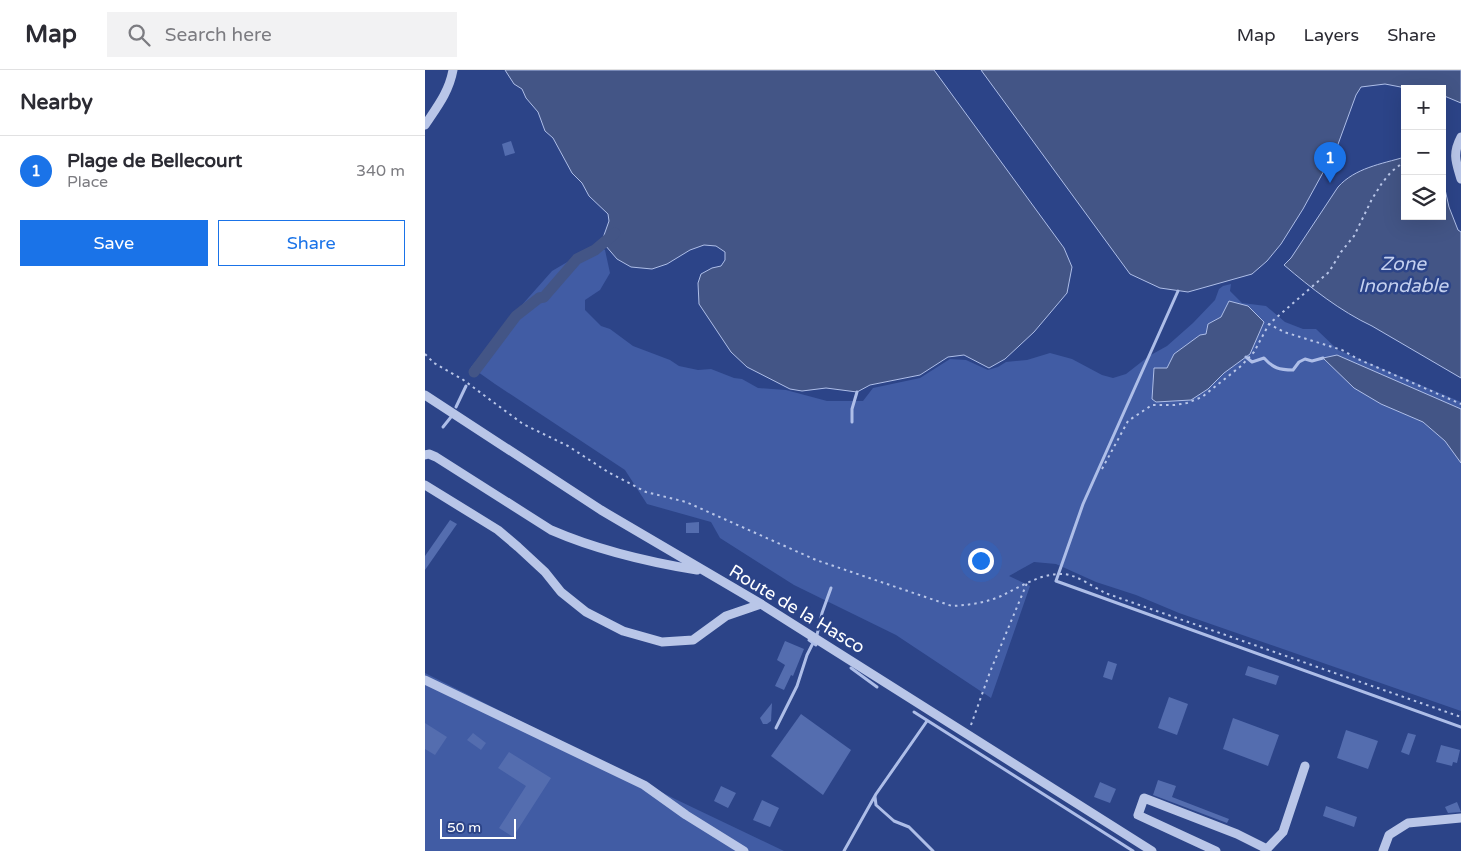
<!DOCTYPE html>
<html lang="en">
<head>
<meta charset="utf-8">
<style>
  :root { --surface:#fff; --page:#f2f2f3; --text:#2b2b33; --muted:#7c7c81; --line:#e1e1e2; --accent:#1a73e8 }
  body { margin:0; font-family:"Varela Round",sans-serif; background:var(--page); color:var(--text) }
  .controls { position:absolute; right:15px; top:15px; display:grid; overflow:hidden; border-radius:0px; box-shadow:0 5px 20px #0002 }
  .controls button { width:45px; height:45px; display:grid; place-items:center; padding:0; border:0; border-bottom:1px solid var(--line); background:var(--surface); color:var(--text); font:25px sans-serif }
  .scale { position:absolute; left:15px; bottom:12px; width:76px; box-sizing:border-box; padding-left:5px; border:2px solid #fff; border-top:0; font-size:14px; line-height:18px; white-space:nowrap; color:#fff; -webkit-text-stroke:4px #2c4488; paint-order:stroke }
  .you { position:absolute; left:555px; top:490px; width:18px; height:18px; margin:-12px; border:4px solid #fff; border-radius:50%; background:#1a73e8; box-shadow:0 0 0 8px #1a73e833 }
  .badge { display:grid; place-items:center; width:32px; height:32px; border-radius:50%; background:var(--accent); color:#fff; font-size:16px; font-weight:700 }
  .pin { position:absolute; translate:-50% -41px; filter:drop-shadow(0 1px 2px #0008) }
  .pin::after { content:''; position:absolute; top:26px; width:18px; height:15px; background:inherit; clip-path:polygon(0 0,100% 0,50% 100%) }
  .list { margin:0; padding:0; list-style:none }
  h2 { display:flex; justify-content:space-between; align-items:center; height:65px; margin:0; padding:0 20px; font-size:21px }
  h2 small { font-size:16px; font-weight:400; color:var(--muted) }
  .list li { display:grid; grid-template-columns:32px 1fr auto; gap:15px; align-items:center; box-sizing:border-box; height:70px; padding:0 20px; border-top:1px solid var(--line) }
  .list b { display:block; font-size:19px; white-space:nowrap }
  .list p { margin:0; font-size:16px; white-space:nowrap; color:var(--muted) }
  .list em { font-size:16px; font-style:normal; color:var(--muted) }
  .actions { display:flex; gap:10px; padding:15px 20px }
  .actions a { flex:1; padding:11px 0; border:1px solid var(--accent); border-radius:0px; text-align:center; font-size:18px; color:var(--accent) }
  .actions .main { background:var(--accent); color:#fff }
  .icon { flex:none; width:28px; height:28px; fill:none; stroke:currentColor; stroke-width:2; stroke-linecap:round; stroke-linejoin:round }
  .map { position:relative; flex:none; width:1036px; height:781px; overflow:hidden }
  header { display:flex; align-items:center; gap:30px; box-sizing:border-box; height:70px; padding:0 25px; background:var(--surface); border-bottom:1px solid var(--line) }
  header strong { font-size:24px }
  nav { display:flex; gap:28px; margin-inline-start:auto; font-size:18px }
  .search { width:350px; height:45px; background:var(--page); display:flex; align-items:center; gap:12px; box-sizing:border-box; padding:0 18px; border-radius:0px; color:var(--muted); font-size:19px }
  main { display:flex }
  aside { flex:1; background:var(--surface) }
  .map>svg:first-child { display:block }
  .green { fill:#415ca4 }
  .water { fill:#435586; stroke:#aebee8 }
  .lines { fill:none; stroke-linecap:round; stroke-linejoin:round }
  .stream { stroke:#aebee8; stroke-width:3 }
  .canal { stroke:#435586; stroke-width:11 }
  .building { fill:#546daf }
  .path { stroke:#b9c6e8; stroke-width:2; stroke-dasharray:2.5 4; stroke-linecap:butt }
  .minor { stroke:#b9c6e8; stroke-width:9 }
  .labels { text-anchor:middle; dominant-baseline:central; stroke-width:5; stroke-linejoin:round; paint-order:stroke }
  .street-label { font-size:18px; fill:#fff; stroke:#2c4488 }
  .water-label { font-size:19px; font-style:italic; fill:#c4d0ef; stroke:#2c4488 }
</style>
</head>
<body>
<header>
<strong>Map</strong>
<div class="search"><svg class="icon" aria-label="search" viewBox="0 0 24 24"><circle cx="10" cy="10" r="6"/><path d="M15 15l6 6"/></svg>Search here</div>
<nav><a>Map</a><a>Layers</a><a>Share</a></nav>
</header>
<main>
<aside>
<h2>Nearby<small></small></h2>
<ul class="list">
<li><span class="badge">1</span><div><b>Plage de Bellecourt</b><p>Place</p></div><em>340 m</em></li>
</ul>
<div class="actions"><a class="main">Save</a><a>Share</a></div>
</aside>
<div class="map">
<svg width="1036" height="781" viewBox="0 0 1036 781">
  <rect width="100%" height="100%" fill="#2c4488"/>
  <g class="green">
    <polygon points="173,174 180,180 185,203 175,220 160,230 160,240 176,256 185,259 208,276 245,290 254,296 273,300 286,299 309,308 317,309 333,318 361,320 402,331 438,331 448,318 495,308 525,289 541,290 563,300 573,297 581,292 602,290 625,283 647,289 677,305 688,308 701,304 724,286 742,276 768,253 790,230 794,219 798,216 806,214 805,221 817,233 841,236 860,252 878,259 891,259 913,280 1036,332 1036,641 754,543 711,525 671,512 631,494 609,492 584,506 605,516 566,628 471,565 369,515 295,468 286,452 222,434 200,400 70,314 46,297 96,236 127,201"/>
    <polygon points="0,603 250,729 359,781 0,781"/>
  </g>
  <g class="water">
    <polygon points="80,0 509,0 639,178 647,197 642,223 609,262 580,289 564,298 539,285 523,287 495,305 445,315 432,322 401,318 377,321 365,319 322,297 306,282 274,234 273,213 276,204 287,198 296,196 300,190 300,182 291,176 279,175 265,180 242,194 227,199 206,197 192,189 180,175 178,168 184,151 183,144 164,126 157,113 147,103 128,68 120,61 113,42 101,28 97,19 89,14"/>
    <polygon points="556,0 1036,0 1036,33 1017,25 1017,19 986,19 960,14 936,17 931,25 912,77 878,139 856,174 842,191 827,204 763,222 735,218 705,204"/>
    <path d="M980,87V146H1017V106L1024,137L1033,160L1036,162V308L947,256C915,241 886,218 859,195L866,188L913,117C930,98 956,94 980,87Z"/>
    <polygon points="804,231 823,236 839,252 825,284 799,303 783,319 766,330 731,332 727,329 729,298 742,298 749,284 775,265 781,264 783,254 796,247"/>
    <polygon points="912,285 1036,339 1036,393 1020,371 998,352 956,334 929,318 898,288"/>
  </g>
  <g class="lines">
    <g class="stream">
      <polyline points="753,221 658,434 631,511 1036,657"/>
      <path d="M821,287L827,292L839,288C848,298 854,300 868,300L874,292L880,289L887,291L898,288"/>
      <polyline points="31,337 41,316"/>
      <polyline points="427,352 427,339 432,322"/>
      <polyline points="18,357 26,347"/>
      <polyline points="392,565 397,543 406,518"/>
      <polyline points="384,570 391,575"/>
      <polyline points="426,598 452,617"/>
      <polyline points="489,642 708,781"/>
      <polyline points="351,658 372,616 382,585 388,573"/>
      <polyline points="450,727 451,735 469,751 484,757 508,781"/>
      <polyline points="419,781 451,724 502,651"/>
    </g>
    <polyline class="canal" points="49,302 91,246 114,228 119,227 152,189 170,180 190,163"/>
  </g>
  <g class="building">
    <polygon points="86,71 90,83 80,86 77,74"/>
    <polygon points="25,450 32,454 0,500 0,486"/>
    <polygon points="274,452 274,463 261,463 261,453"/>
    <polygon points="360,571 379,579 368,606 366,605 359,620 350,616 360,595 352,590"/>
    <polygon points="683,591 692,594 687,610 678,607"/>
    <polygon points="823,596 854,606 851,615 820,605"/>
    <polygon points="744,627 763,634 752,665 733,658"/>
    <polygon points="347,633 346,651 342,654 338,654 335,648"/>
    <polygon points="376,644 426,680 398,725 346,686"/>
    <polygon points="808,648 854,665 843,696 798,679"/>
    <polygon points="0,653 22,667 10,685 0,679"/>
    <polygon points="921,660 953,671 943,699 912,688"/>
    <polygon points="48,663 61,673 56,680 42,670"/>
    <polygon points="983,663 991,665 984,685 976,682"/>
    <polygon points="1016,675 1035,680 1032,693 1028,692 1027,696 1011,692"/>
    <polygon points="84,682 126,708 88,767 74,758 101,716 73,698"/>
    <polygon points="733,710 751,716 747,727 804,749 802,753 728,725"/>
    <polygon points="675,712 691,719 685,733 669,727"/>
    <polygon points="296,716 311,723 303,738 289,731"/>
    <polygon points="337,730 354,738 345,757 328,750"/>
    <polygon points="1032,732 1036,742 1023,743 1020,737"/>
    <polygon points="901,736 932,747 929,757 898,746"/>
  </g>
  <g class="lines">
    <g class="path">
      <polyline points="980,91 966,102 957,113 947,129 929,166 916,182 904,202 844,254 859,262 917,280 933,289 1036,334"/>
      <path d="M0,284L9,293L37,309L98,354L143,376L183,402L221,422L261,432L391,490L527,536C545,535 560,533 576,526C595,517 616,503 638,504C650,504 669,517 680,523L1036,647"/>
      <polyline points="677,399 703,351 727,335 750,335 762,333 777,327 816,296 829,282 844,254"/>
      <polyline points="546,655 565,602 602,513"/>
    </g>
    <g class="minor">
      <path d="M0,55C12,37 24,22 28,0"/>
      <path d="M1036,67C1027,84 1031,92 1036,109"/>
      <polyline points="0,325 176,440 336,534 727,781"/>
      <path d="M0,385L4,384L11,387L126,460C172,480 223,492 272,500"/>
      <polyline points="0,415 73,460 93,477 120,502 136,522 161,542 198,561 237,572 268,570 301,546 336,534"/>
      <polyline points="0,610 219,715 261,745 319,781"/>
      <polyline points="791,781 713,745 719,728 812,764 842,779"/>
      <polyline points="840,781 858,762 880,696"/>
      <polyline points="958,781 964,765 983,753 1036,748"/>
    </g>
  </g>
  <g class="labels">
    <g class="street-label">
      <text transform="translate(372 539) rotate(31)">Route de la Hasco</text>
    </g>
    <g class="water-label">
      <text x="978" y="194">Zone<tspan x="978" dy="22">Inondable</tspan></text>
    </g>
  </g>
</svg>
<div class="controls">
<button>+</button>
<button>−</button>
<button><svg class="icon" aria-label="layers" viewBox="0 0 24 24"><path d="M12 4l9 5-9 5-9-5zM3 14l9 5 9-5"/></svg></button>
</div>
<div class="scale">50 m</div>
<div class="you"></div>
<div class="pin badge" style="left:905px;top:113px">1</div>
</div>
</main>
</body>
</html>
